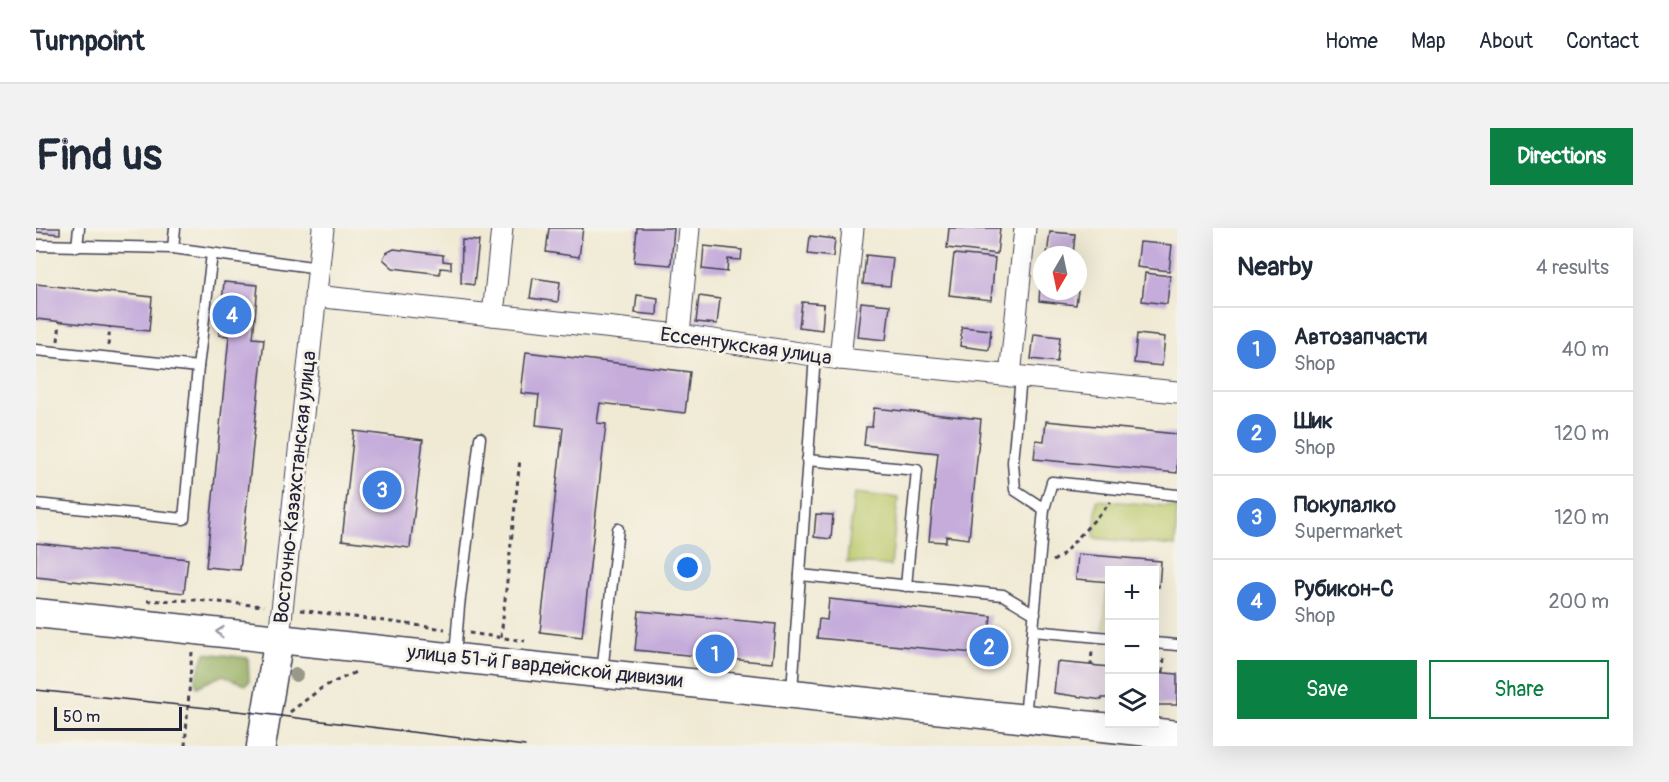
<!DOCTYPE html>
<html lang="en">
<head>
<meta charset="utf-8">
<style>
  :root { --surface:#fff; --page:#f2f2f3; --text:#1f2937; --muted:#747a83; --line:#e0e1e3; --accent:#0b8043 }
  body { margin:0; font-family:Pangolin,sans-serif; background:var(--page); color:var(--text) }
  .controls { position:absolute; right:18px; bottom:18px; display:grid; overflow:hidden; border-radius:0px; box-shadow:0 6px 24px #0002 }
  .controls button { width:54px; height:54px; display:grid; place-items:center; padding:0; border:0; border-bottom:2px solid var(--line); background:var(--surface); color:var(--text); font:30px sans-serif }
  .compass { position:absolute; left:997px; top:18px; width:54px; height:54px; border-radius:50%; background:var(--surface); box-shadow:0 6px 24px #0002; rotate:189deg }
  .scale { position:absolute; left:18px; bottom:15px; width:128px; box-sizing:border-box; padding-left:6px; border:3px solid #22223b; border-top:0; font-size:16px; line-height:21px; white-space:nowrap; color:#22223b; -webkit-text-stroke:4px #f7f3e8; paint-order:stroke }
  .you { position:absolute; left:652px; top:340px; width:21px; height:21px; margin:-15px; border:4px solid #fff; border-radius:50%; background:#1a73e8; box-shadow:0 0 0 9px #1a73e833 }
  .badge { display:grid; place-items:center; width:39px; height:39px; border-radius:50%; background:var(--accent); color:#fff; font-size:20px; font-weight:700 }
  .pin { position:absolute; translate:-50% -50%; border:3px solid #fff; box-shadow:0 2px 6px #0006 }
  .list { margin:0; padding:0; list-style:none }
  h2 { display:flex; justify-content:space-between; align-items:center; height:78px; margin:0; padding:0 24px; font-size:26px }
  h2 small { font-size:20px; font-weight:400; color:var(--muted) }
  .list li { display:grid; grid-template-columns:39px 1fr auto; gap:18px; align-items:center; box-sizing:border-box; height:84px; padding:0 24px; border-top:2px solid var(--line) }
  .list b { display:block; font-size:22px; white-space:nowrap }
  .list p { margin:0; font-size:20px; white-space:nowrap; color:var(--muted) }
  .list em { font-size:20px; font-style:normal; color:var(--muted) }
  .actions { display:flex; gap:12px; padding:18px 24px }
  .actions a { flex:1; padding:14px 0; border:2px solid var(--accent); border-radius:0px; text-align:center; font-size:21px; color:var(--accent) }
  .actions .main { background:var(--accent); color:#fff }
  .icon { flex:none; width:33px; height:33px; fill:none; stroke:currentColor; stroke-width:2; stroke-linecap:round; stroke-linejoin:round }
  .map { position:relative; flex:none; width:1141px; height:518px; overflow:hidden; border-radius:0px }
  header { display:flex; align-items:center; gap:36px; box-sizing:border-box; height:84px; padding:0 30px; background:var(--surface); border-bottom:2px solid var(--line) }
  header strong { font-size:28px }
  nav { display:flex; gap:33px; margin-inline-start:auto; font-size:21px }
  .intro { display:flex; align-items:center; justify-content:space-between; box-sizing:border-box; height:144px; padding:0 36px }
  h1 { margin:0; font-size:42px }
  .button { padding:15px 27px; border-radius:0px; background:var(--accent); color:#fff; font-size:21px; font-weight:700 }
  main { display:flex; gap:36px; padding:0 36px }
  aside { flex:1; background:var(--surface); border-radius:0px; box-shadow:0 6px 24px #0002 }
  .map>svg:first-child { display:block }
  .green { fill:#bbc96b; stroke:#6e7653; stroke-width:1.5 }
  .forest { fill:#94ad5f; stroke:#5b684d; stroke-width:1.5 }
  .building { fill:#c5acdb }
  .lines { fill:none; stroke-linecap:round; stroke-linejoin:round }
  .lane-casing { stroke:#414052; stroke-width:13 }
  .street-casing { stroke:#414052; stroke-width:23 }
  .secondary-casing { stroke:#414052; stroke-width:31 }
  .path { stroke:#414052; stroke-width:3; stroke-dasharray:4.5 4.5; stroke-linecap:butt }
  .lane { stroke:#fff; stroke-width:10 }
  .street { stroke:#fff; stroke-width:21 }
  .secondary { stroke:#fff; stroke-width:28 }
  .tram { stroke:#22223b; stroke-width:1.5 }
  .tree { fill:#989888 }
  .oneway { stroke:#9c9ca7 }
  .labels { text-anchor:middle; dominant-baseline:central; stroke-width:6; stroke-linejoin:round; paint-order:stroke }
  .street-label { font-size:20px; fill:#22223b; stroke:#f7f3e8 }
</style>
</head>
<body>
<header>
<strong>Turnpoint</strong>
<nav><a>Home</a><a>Map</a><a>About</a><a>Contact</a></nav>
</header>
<div class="intro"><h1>Find us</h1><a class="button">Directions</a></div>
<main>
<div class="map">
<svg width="1141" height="518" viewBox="0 0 1141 518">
  <rect width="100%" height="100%" fill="#f7f3e8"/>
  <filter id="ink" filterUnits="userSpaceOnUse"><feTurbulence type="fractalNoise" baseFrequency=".0167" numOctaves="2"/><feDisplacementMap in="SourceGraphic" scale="12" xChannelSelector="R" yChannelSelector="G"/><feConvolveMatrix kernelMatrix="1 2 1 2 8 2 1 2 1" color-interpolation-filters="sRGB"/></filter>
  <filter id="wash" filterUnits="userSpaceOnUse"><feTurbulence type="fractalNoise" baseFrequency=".008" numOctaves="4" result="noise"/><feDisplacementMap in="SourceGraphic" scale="24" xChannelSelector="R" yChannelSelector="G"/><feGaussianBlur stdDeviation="1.35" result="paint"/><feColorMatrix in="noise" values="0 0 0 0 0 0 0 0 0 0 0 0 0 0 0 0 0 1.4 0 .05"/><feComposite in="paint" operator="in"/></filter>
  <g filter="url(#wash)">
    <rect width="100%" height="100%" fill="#f0ead4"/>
    <g class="green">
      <polygon points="818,265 862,270 855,338 811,334"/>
      <polygon points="1061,272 1141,279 1139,318 1058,310"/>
      <polygon points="1071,361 1073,361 1073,401 1067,400"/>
    </g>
    <polygon class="forest" points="169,425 212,430 213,454 209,457 187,447 161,459 159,453"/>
    <g id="blocks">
      <g class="building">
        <polygon points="0,0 24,0 24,6 0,4"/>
        <polygon points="513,0 547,0 543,29 510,24"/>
        <polygon points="601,0 638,0 635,37 598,34"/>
        <polygon points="913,0 964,0 961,26 911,20"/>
        <polygon points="1014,4 1039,6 1037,27 1011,27"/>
        <polygon points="774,8 799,11 797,29 772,26"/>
        <polygon points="426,12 443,13 438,57 425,55"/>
        <polygon points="1104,14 1136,17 1133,43 1101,39"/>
        <polygon points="668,18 706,22 705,32 692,31 691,44 666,41"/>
        <polygon points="358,21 407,27 407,33 415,34 415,41 404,40 404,46 357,40 347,31 350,25"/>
        <polygon points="918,26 959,30 955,72 913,67"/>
        <polygon points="830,27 857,30 854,58 827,56"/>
        <polygon points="1109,45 1134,48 1131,76 1106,73"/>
        <polygon points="497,50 524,54 522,74 494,70"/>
        <polygon points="188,54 222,57 217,110 228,111 204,342 170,339 193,108 183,107"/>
        <polygon points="0,56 116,69 113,103 0,91"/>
        <polygon points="1004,58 1006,63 1042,63 1040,77 1003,73"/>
        <polygon points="601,67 622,70 621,87 599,85"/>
        <polygon points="663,68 684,71 681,96 660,94"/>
        <polygon points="766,74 788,76 786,102 763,99"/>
        <polygon points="825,74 854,77 850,112 821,109"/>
        <polygon points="926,99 955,102 953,122 924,118"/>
        <polygon points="998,106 1024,109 1021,134 995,131"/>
        <polygon points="1101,106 1129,109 1126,138 1098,135"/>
        <polygon points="490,124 654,144 649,185 564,175 561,195 570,196 546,409 504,404 527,200 500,197 503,167 485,165"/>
        <polygon points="838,180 945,191 933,311 910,308 910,314 893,313 902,225 828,217 830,199 836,199"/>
        <polygon points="1010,193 1141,206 1141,245 998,231 1000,212 1008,213"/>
        <polygon points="318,203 387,212 374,320 306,312"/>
        <polygon points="780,286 797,287 795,311 778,309"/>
        <polygon points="0,315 152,331 148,365 0,349"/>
        <polygon points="1042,326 1125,333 1123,359 1118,358 1118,343 1074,343 1074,354 1040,351"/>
        <polygon points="793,371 955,388 953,408 961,409 959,427 781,410 783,391 791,392"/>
        <polygon points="603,383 740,396 736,435 599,422"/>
        <polygon points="1021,434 1074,439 1074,470 1066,470 1066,472 1018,465"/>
        <polygon points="1118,444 1141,446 1141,477 1118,477"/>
      </g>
    </g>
  </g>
  <g filter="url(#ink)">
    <use href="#blocks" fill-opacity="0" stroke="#414052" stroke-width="1.5"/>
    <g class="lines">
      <g class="lane-casing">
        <g id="lane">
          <polyline points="0,17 137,20 283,40"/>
          <polyline points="41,19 43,0"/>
          <polyline points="137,20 139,0"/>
          <polyline points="0,122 162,139"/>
          <polyline points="985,149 977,234 979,262 1008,281 989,490"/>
          <polyline points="771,232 881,242 870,358"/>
          <polyline points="0,276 148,291 162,139 176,26"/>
          <polyline points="1008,281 1016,254 1141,267"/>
          <polyline points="764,347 967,367 999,386"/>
          <polyline points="997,403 1074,410"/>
          <polyline points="1118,415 1141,417"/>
          <polyline points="419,428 423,378 444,210"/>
          <polyline points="566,444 582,301"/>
          <polyline points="756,463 779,126"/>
        </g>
      </g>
      <g class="street-casing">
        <g id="street">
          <polyline points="279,68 643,107 804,131 1141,164"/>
          <polyline points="457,87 466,0"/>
          <polyline points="643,107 653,0"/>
          <polyline points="804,131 817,0"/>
          <polyline points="974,148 989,0"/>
          <polyline points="243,410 287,0"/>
        </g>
      </g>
      <g class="secondary-casing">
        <g id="secondary">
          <polyline points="0,385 1141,507"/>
          <polyline points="225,518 243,410"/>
        </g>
      </g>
      <g class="path">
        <polyline points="22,113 24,94"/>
        <polyline points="72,118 74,99"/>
        <polyline points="1017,333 1025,328 1075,274"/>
        <polyline points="111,373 159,372 228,378"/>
        <polyline points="264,382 409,401"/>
        <polyline points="433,405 489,413"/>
        <polyline points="465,409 484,231"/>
        <polyline points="1055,438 1056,422"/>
        <polyline points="1127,444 1128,428"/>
        <polyline points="254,484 287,459 322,443"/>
        <polyline points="149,518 156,424"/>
      </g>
      <use href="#lane" class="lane"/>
      <use href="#street" class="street"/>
      <use href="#secondary" class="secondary"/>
      <polyline class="tram" points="0,462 229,486 489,518"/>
    </g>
    <circle class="tree" cx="260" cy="447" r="7"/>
    <defs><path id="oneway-chevron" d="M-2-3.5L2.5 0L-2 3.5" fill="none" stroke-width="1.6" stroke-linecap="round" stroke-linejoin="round" transform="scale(1.5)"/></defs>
    <use class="oneway" href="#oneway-chevron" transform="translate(184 404) rotate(-174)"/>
  </g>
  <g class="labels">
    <g class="street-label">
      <text transform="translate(710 118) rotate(8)">Ессентукская улица</text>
      <text transform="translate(259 259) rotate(-84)">Восточно-Казахстанская улица</text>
      <text transform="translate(509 438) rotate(6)">улица 51-й Гвардейской дивизии</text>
    </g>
  </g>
</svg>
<div class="controls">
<button>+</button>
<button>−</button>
<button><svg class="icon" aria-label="layers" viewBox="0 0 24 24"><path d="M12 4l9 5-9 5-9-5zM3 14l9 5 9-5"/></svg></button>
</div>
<svg class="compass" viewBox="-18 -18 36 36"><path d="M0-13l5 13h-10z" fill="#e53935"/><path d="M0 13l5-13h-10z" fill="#747a83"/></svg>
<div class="scale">50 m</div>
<div class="you"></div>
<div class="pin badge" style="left:679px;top:426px;background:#3f7fe0">1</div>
<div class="pin badge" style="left:953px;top:419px;background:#3f7fe0">2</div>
<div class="pin badge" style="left:346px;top:262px;background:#3f7fe0">3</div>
<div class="pin badge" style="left:196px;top:87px;background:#3f7fe0">4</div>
</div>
<aside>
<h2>Nearby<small>4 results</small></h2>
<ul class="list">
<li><span class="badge" style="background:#3f7fe0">1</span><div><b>Автозапчасти</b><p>Shop</p></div><em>40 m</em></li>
<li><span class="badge" style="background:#3f7fe0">2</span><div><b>Шик</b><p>Shop</p></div><em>120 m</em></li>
<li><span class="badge" style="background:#3f7fe0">3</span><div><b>Покупалко</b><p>Supermarket</p></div><em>120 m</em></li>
<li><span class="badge" style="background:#3f7fe0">4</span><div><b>Рубикон-С</b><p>Shop</p></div><em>200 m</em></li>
</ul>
<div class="actions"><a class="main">Save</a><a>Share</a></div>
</aside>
</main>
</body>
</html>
